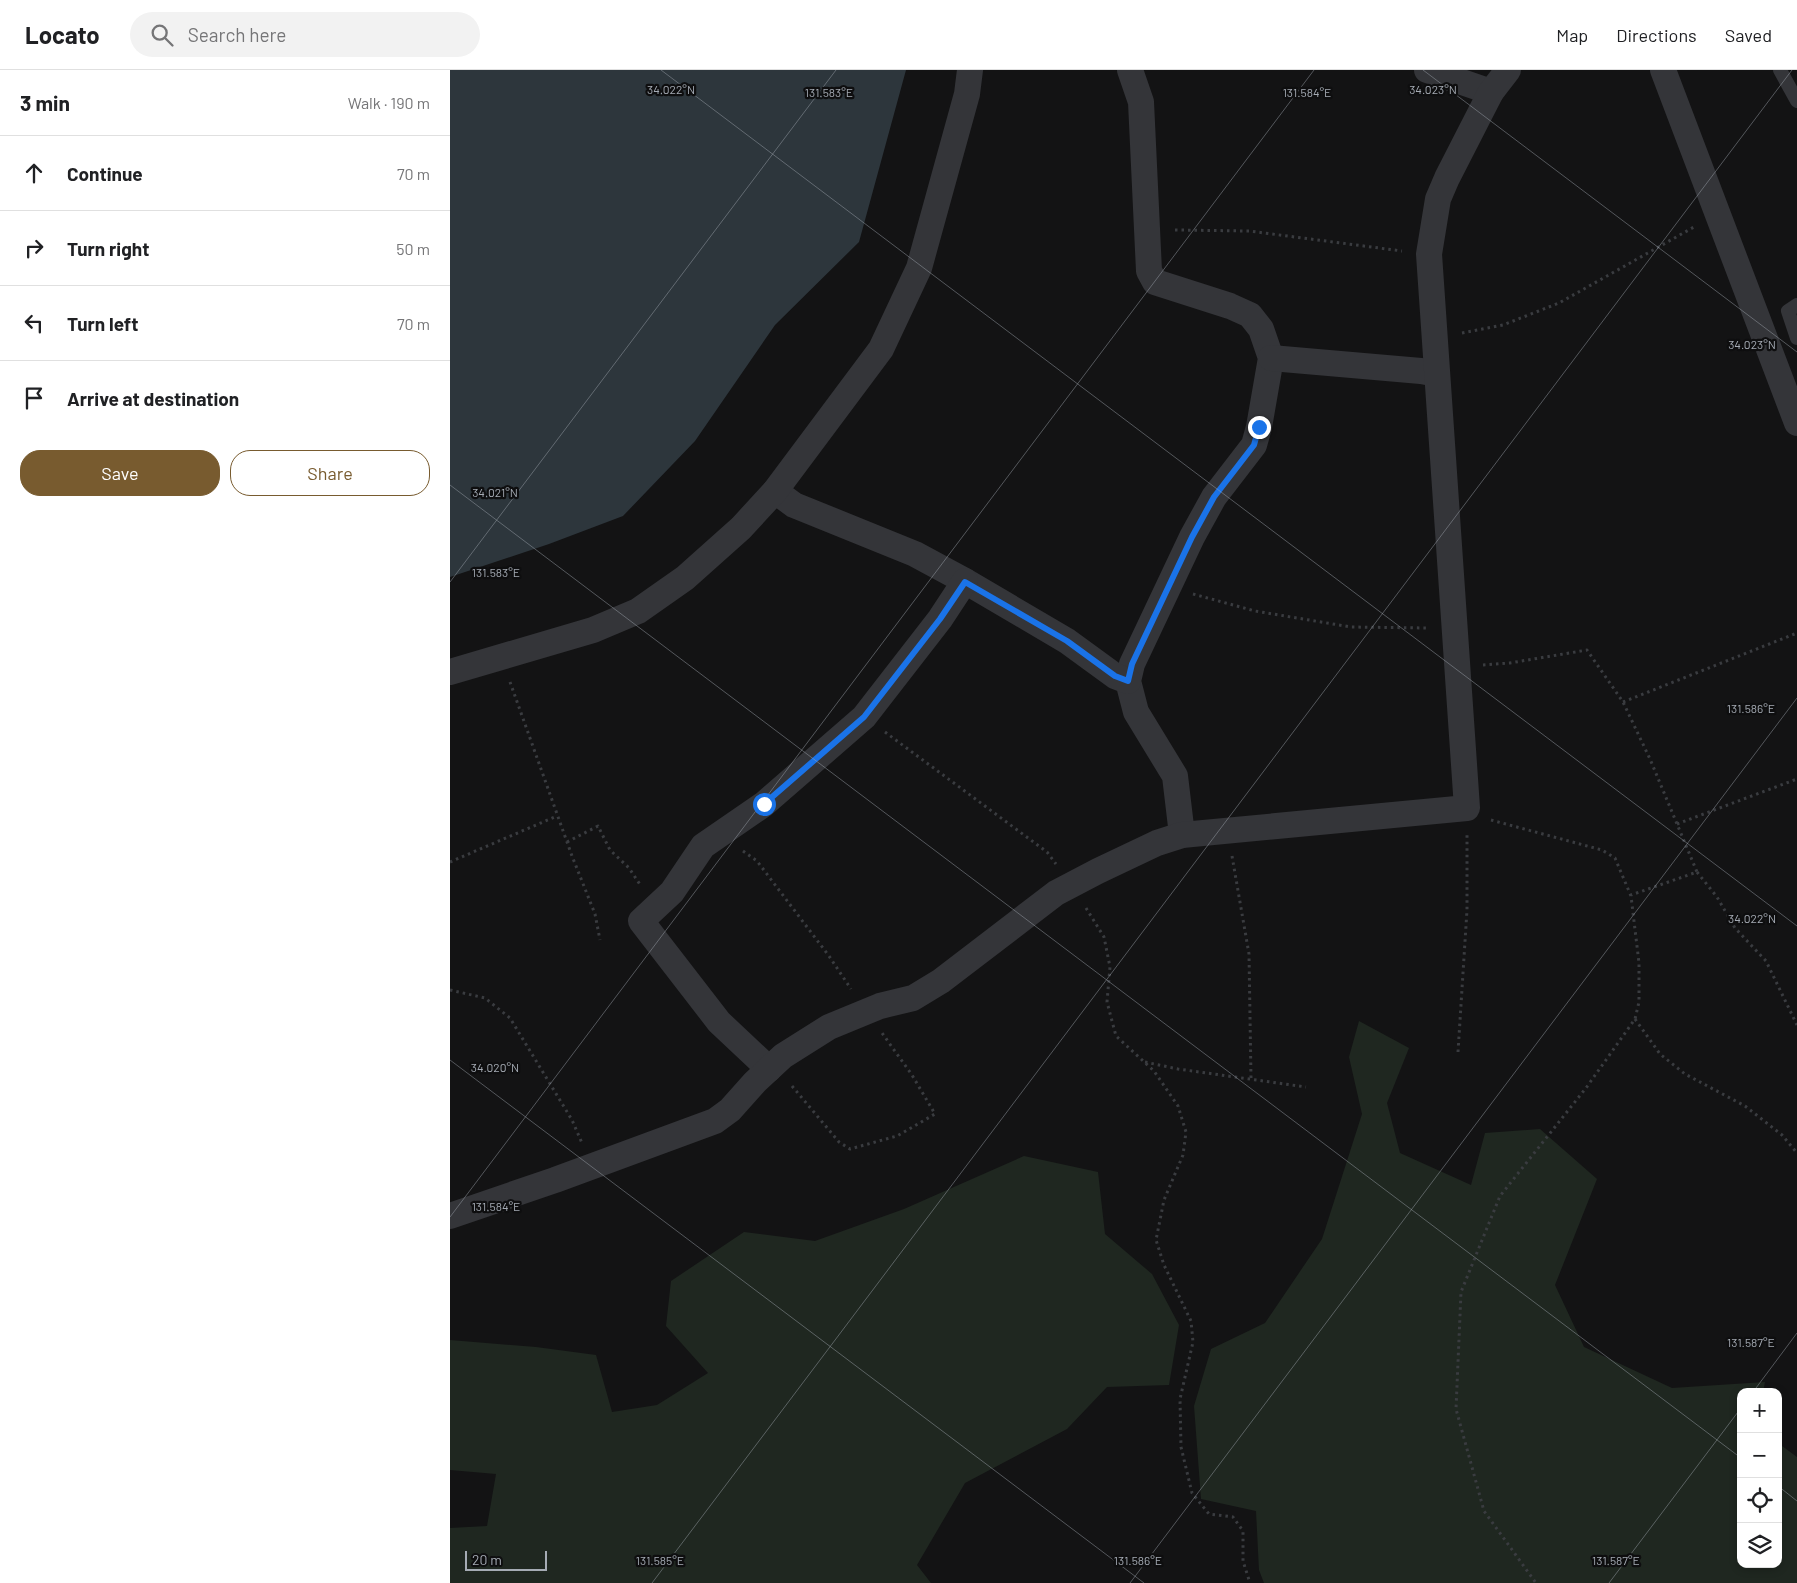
<!DOCTYPE html>
<html lang="en">
<head>
<meta charset="utf-8">
<style>
  :root { --surface:#fff; --page:#f2f2f2; --text:#202124; --muted:#757577; --line:#e0e0e0; --accent:#785b2f }
  body { margin:0; font-family:Barlow,sans-serif; background:var(--page); color:var(--text) }
  .controls { position:absolute; right:15px; bottom:15px; display:grid; overflow:hidden; border-radius:10px; box-shadow:0 2px 8px #0003 }
  .controls button { width:45px; height:45px; display:grid; place-items:center; padding:0; border:0; border-bottom:1px solid var(--line); background:var(--surface); color:var(--text); font:25px sans-serif }
  .scale { position:absolute; left:15px; bottom:12px; width:82px; box-sizing:border-box; padding-left:5px; border:2px solid #a5abb4; border-top:0; font-size:14px; line-height:18px; white-space:nowrap; color:#a5abb4; -webkit-text-stroke:4px #0e0e0f; paint-order:stroke }
  .stop { position:absolute; width:15px; height:15px; margin:-11px; border:4px solid #1a73e8; border-radius:50%; background:#fff }
  .stop.end { background:#1a73e8; border-color:#fff; box-shadow:0 1px 5px #0008 }
  .list { margin:0; padding:0; list-style:none }
  h2 { display:flex; justify-content:space-between; align-items:center; height:65px; margin:0; padding:0 20px; font-size:21px }
  h2 small { font-size:16px; font-weight:400; color:var(--muted) }
  .list li { display:grid; grid-template-columns:32px 1fr auto; gap:15px; align-items:center; box-sizing:border-box; height:75px; padding:0 20px; border-top:1px solid var(--line) }
  .list b { display:block; font-size:19px; white-space:nowrap }
  .list em { font-size:16px; font-style:normal; color:var(--muted) }
  .actions { display:flex; gap:10px; padding:15px 20px }
  .actions a { flex:1; padding:11px 0; border:1px solid var(--accent); border-radius:20px; text-align:center; font-size:18px; color:var(--accent) }
  .actions .main { background:var(--accent); color:#fff }
  .icon { flex:none; width:28px; height:28px; fill:none; stroke:currentColor; stroke-width:2; stroke-linecap:round; stroke-linejoin:round }
  .map { position:relative; flex:none; width:1347px; height:1513px; overflow:hidden }
  header { display:flex; align-items:center; gap:30px; box-sizing:border-box; height:70px; padding:0 25px; background:var(--surface); border-bottom:1px solid var(--line) }
  header strong { font-size:24px }
  nav { display:flex; gap:28px; margin-inline-start:auto; font-size:18px }
  .search { width:350px; height:45px; background:var(--page); display:flex; align-items:center; gap:12px; box-sizing:border-box; padding:0 18px; border-radius:28px; color:var(--muted); font-size:19px }
  main { display:flex }
  aside { flex:1; background:var(--surface) }
  .map>svg:first-child { display:block }
  .green { fill:#1f2720 }
  .water { fill:#2d363c }
  .lines { fill:none; stroke-linecap:round; stroke-linejoin:round }
  .path { stroke:#3a3c40; stroke-width:3; stroke-dasharray:2.5 4; stroke-linecap:butt }
  .service { stroke:#343539; stroke-width:14 }
  .minor { stroke:#343539; stroke-width:26 }
  .route { stroke:#1a73e8; stroke-width:6 }
  .ticks { fill:none; stroke:#a5abb4; stroke-width:1; stroke-opacity:0.45 }
  .ticks-label { font-size:12px; text-anchor:middle; fill:#a5abb4; stroke:#0e0e0f; stroke-width:4.5; stroke-linejoin:round; paint-order:stroke }
</style>
</head>
<body>
<header>
<strong>Locato</strong>
<div class="search"><svg class="icon" aria-label="search" viewBox="0 0 24 24"><circle cx="10" cy="10" r="6"/><path d="M15 15l6 6"/></svg>Search here</div>
<nav><a>Map</a><a>Directions</a><a>Saved</a></nav>
</header>
<main>
<aside>
<h2>3 min<small>Walk · 190 m</small></h2>
<ul class="list">
<li><svg class="icon" aria-label="ahead" viewBox="0 0 24 24"><path d="M12 20V5M6 11l6-6 6 6"/></svg><div><b>Continue</b></div><em>70 m</em></li>
<li><svg class="icon" aria-label="right" viewBox="0 0 24 24"><path d="M7 20v-9h11M14 6l5 5-5 5"/></svg><div><b>Turn right</b></div><em>50 m</em></li>
<li><svg class="icon" aria-label="left" viewBox="0 0 24 24"><path d="M17 20v-9H6M10 6l-5 5 5 5"/></svg><div><b>Turn left</b></div><em>70 m</em></li>
<li><svg class="icon" aria-label="arrive" viewBox="0 0 24 24"><path d="M6 21V4h12l-3 4 3 4H6"/></svg><div><b>Arrive at destination</b></div></li>
</ul>
<div class="actions"><a class="main">Save</a><a>Share</a></div>
</aside>
<div class="map">
<svg width="1347" height="1513" viewBox="0 0 1347 1513">
  <rect width="100%" height="100%" fill="#131314"/>
  <g class="green">
    <polygon points="909,951 959,978 937,1033 950,1083 1021,1115 1035,1063 1090,1059 1147,1109 1105,1215 1134,1277 1222,1318 1315,1312 1313,1322 1291,1322 1291,1494 1328,1494 1328,1373 1347,1387 1347,1513 814,1513 809,1500 806,1441 751,1429 744,1336 761,1279 815,1253 872,1169 912,1044 899,987"/>
    <polygon points="574,1086 648,1102 655,1164 702,1204 729,1255 719,1315 657,1317 617,1359 515,1413 467,1495 481,1513 0,1513 0,1458 37,1456 46,1404 0,1400 0,1270 86,1277 146,1285 162,1342 207,1335 258,1303 216,1256 221,1211 294,1162 365,1171 454,1139"/>
  </g>
  <polygon class="water" points="0,0 456,0 409,172 325,255 245,371 173,446 99,474 0,507"/>
  <g class="lines">
    <g class="path">
      <polyline points="725,160 799,161 952,181"/>
      <polyline points="1012,263 1053,255 1109,233 1244,157"/>
      <polyline points="743,524 805,541 901,557 978,558"/>
      <polyline points="1033,595 1060,593 1137,580 1173,632 1200,689 1247,802 1181,825"/>
      <polyline points="60,612 122,786 145,844 150,870"/>
      <polyline points="1173,632 1347,563"/>
      <polyline points="435,662 597,782 606,794"/>
      <polyline points="1041,750 1152,780 1165,788 1181,826 1189,893 1189,932 1185,949 1136,1018 1050,1126 1011,1222 1006,1339 1034,1441 1086,1513"/>
      <polyline points="1227,754 1347,709"/>
      <polyline points="117,772 148,756 160,780 179,798 191,816"/>
      <polyline points="293,781 307,791 379,886 401,919"/>
      <polyline points="782,786 799,884 801,1009"/>
      <polyline points="0,792 107,746"/>
      <polyline points="1247,802 1267,827 1285,858 1316,891 1347,955"/>
      <polyline points="636,838 654,867 660,897 657,932 666,966 704,1001 728,1036 736,1062 733,1085 714,1130 706,1170 714,1195 741,1251 743,1272 730,1329 731,1377 742,1423 759,1444 783,1447 793,1461 793,1491 800,1513"/>
      <polyline points="0,920 35,928 60,948 122,1050 132,1073"/>
      <polyline points="1185,949 1210,984 1235,1004 1295,1036 1332,1065 1347,1083"/>
      <polyline points="1008,982 1017,840 1017,765"/>
      <polyline points="695,992 728,999 856,1017"/>
      <polyline points="342,1016 389,1072 400,1079 447,1066 485,1044 462,1005 432,963"/>
    </g>
    <g class="service">
      <polyline points="1330,0 1347,31"/>
      <polyline points="1347,235 1338,241 1347,268"/>
    </g>
    <g class="minor">
      <polyline points="680,0 691,32 699,201 705,212 780,236 800,245 811,259 821,288 809,357 804,375 764,427 742,467 682,594 678,611 686,642 725,706 732,765"/>
      <polyline points="977,0 1041,22"/>
      <polyline points="1213,0 1347,353"/>
      <polyline points="821,288 971,301 987,304"/>
      <polyline points="325,421 344,435 465,484 515,511 617,571 665,606 678,611"/>
      <polyline points="0,602 143,560 188,541 235,508 291,458 325,421 431,279 469,198 517,24 520,0"/>
      <polyline points="319,999 269,952 191,851 222,822 253,776 314,734 414,647 490,549 515,511"/>
      <polyline points="0,1146 105,1110 265,1051 280,1040 305,1012 333,986 379,957 430,936 463,928 491,911 606,823 648,801 707,773 732,765 1017,738 979,184 988,129 997,108 1041,22 1058,0"/>
    </g>
  </g>
  <g class="lines">
    <polyline class="route" points="314,734 414,647 490,549 515,512 617,571 665,606 678,611 682,594 742,467 764,427 804,375 809,357"/>
  </g>
  <path class="ticks" d="M211,0L1347,856M973,0L1347,282M0,415L1291,1388M0,512L386,0M0,990L694,1513M0,1147L864,0M1303,1322L1347,1263M1328,1416L1347,1431M202,1513L1342,0M680,1513L1347,628M1159,1513L1291,1338"/>
  <g class="ticks-label">
    <text x="221" y="24">34.022°N</text>
    <text x="983" y="24">34.023°N</text>
    <text x="379" y="27">131.583°E</text>
    <text x="857" y="27">131.584°E</text>
    <text x="1302" y="279">34.023°N</text>
    <text x="45" y="427">34.021°N</text>
    <text x="46" y="507">131.583°E</text>
    <text x="1301" y="643">131.586°E</text>
    <text x="1302" y="853">34.022°N</text>
    <text x="45" y="1002">34.020°N</text>
    <text x="46" y="1141">131.584°E</text>
    <text x="1301" y="1277">131.587°E</text>
    <text x="210" y="1495">131.585°E</text>
    <text x="688" y="1495">131.586°E</text>
    <text x="1166" y="1495">131.587°E</text>
  </g>
</svg>
<div class="controls">
<button>+</button>
<button>−</button>
<button><svg class="icon" aria-label="locate" viewBox="0 0 24 24"><circle cx="12" cy="12" r="6"/><path d="M12 2v4M12 18v4M2 12h4M18 12h4"/></svg></button>
<button><svg class="icon" aria-label="layers" viewBox="0 0 24 24"><path d="M12 4l9 5-9 5-9-5zM3 14l9 5 9-5"/></svg></button>
</div>
<div class="scale">20 m</div>
<div class="stop" style="left:314px;top:734px"></div>
<div class="stop end" style="left:809px;top:357px"></div>
</div>
</main>
</body>
</html>
